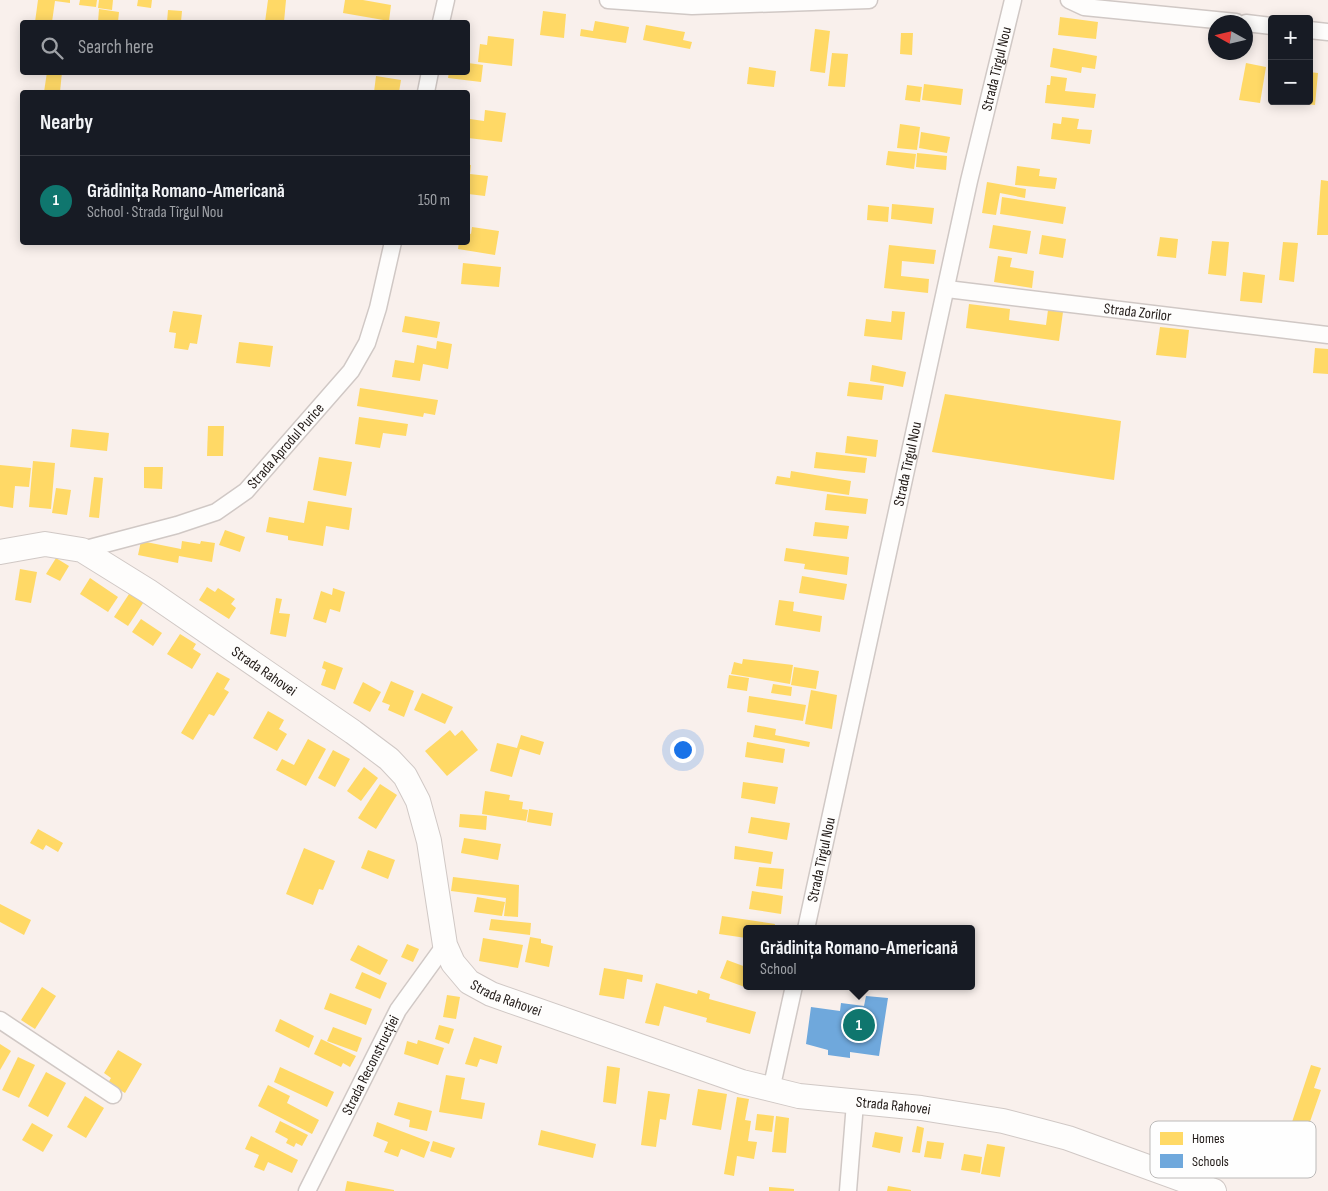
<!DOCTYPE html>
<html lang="en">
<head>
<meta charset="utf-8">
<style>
  :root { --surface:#171b24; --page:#242831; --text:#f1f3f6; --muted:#9ea1a6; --line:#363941; --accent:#0f766e }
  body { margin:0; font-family:"Sofia Sans Condensed",sans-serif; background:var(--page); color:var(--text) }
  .controls { position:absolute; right:15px; top:15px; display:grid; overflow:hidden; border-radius:5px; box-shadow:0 2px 12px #0003 }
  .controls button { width:45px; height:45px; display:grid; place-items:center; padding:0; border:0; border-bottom:1px solid var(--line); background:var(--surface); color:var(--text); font:25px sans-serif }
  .compass { position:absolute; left:1208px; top:15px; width:45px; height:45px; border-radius:50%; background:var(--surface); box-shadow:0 2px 12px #0003; rotate:278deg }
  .you { position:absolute; left:682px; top:749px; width:18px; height:18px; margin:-12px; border:4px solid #fff; border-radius:50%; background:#1a73e8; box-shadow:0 0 0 8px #1a73e833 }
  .badge { display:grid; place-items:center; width:32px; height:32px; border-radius:50%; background:var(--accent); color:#fff; font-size:16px; font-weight:700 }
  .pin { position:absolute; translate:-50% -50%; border:2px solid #fff; box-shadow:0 1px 5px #0006 }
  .popup { position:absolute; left:743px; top:925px; width:232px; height:65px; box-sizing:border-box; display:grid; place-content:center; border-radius:5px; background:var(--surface); filter:drop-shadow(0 1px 4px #0005); font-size:16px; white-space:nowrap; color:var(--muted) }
  .popup b { font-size:19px; color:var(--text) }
  .popup::after { content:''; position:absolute; left:50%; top:100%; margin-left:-10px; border:10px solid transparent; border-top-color:var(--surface) }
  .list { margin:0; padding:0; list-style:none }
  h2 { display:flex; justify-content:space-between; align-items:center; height:65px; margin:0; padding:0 20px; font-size:21px }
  h2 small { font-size:16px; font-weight:400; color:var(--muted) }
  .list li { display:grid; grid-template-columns:32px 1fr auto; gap:15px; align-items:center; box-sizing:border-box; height:90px; padding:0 20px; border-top:1px solid var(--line) }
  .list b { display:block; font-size:19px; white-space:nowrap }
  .list p { margin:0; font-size:16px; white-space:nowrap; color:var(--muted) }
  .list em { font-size:16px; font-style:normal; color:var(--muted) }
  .icon { flex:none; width:28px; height:28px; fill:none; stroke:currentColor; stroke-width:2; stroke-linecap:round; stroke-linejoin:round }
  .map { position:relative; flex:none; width:1328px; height:1191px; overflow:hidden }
  .search { position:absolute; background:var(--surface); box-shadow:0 2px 12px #0003; left:20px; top:20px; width:450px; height:55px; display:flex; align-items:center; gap:12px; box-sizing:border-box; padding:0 18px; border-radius:5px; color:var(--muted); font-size:19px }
  .panel { position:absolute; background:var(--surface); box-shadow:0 2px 12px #0003; left:20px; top:90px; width:450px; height:155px; border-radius:5px }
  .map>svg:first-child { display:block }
  .homes { fill:#ffd966 }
  .schools { fill:#6fa8dc }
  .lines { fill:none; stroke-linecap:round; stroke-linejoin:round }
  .street-casing { stroke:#d0c8c5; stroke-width:19 }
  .secondary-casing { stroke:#d0c8c5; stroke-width:26 }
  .street { stroke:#fefdfc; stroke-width:16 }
  .secondary { stroke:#fefdfc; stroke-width:24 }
  .labels { text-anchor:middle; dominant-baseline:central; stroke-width:5; stroke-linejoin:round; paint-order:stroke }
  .street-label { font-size:15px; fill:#211a17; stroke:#fefefe }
  .key { fill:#fefefe; stroke:#bcbab9; stroke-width:1 }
  .key-label { font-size:14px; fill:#211a17 }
</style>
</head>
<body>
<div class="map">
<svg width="1328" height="1191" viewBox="0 0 1328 1191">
  <rect width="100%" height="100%" fill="#f9f0ec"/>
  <g class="homes">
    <polygon points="38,0 70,0 70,3 55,1 52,22 35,22"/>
    <polygon points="80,0 97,0 96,7 79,5"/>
    <polygon points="99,0 113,0 112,10 98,8"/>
    <polygon points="138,0 152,0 151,8 137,6"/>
    <polygon points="268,0 286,0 284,22 265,22"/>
    <polygon points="345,0 363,0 391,5 389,21 343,13"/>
    <polygon points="99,9 119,12 118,22 98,22"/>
    <polygon points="168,10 182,11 181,22 167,22"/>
    <polygon points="543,11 566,14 564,38 540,35"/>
    <polygon points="1060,17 1098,22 1096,39 1058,35"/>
    <polygon points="595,21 629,27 626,43 580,36 581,29 593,31"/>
    <polygon points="646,25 685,32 683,40 692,42 690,49 643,40"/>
    <polygon points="815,29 830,31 825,73 810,71"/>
    <polygon points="901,33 913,33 912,55 900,54"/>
    <polygon points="488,36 514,39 512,66 478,62 480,44 487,45"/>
    <polygon points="1053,48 1097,56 1095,69 1082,67 1081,73 1050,67"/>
    <polygon points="832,53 848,54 845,87 828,86"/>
    <polygon points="468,63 483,65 481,82 448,78 449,72 468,72"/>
    <polygon points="1246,63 1266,67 1260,103 1239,100"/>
    <polygon points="749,67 776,71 774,87 747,84"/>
    <polygon points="47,72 62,72 60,92 44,92"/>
    <polygon points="1309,72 1318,73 1315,105 1294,103 1309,101"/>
    <polygon points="376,76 401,80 399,92 374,92"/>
    <polygon points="1051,76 1067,78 1065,91 1096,94 1094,108 1045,103 1047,85 1050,85"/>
    <polygon points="924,84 963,89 961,105 922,100"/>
    <polygon points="907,85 922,87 920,102 905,100"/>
    <polygon points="485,110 506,113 502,142 468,138 470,119 484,121"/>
    <polygon points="1062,117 1079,119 1077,129 1092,130 1090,144 1051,139 1053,123 1061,124"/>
    <polygon points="900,124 920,127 917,150 897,148"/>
    <polygon points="921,132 950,137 947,153 919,148"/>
    <polygon points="888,151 916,154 914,169 886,165"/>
    <polygon points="917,153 947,156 946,170 916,167"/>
    <polygon points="468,165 471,165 470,174 488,176 485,196 468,194"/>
    <polygon points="1017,166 1040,169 1039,176 1057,178 1055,189 1015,185"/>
    <polygon points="1321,180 1328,181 1328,235 1317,235"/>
    <polygon points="987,182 1026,189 1025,198 1000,193 996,215 982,213"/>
    <polygon points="1002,197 1066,207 1063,224 1000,214"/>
    <polygon points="892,204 934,208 932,224 891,219"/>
    <polygon points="868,205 889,207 888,222 867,220"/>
    <polygon points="993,225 1031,231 1027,254 989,248"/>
    <polygon points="472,227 499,231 495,255 458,249 459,242 468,242 468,233 471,234"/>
    <polygon points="1042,235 1066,239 1063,258 1039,254"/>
    <polygon points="1160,237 1178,239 1176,258 1157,256"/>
    <polygon points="1212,241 1229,242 1226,276 1208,274"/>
    <polygon points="1283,242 1298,243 1294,282 1279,280"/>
    <polygon points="889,245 936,250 934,264 902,261 901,276 929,279 928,293 884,288"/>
    <polygon points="998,256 1012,258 1010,267 1034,271 1032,288 994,282"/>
    <polygon points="463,263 501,267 499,287 461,284"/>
    <polygon points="1243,272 1265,275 1262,303 1240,301"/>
    <polygon points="969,304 1010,309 1009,320 1046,325 1048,310 1063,312 1059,341 966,328"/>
    <polygon points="173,311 202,315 197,344 190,343 188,350 174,348 176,333 169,332"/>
    <polygon points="892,311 905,312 902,340 864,336 866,319 891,322"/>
    <polygon points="405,316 440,322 437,338 402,332"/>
    <polygon points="1160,327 1189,330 1186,358 1156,355"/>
    <polygon points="437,341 452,344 448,369 423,364 420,381 392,377 395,360 414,363 417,345 436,349"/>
    <polygon points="239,342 273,346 270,367 236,363"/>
    <polygon points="1315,348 1328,349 1328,374 1313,373"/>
    <polygon points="872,365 906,372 903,387 870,381"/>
    <polygon points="849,382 884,386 882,400 847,396"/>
    <polygon points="360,388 438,400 435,415 424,413 423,417 357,406"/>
    <polygon points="945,394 1121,421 1114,480 932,452"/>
    <polygon points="359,417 408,424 406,436 383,433 380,448 355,444"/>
    <polygon points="208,426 224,426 223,456 207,456"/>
    <polygon points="72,429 109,433 107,451 70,447"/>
    <polygon points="847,436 878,440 876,457 845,453"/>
    <polygon points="816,452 867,458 865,473 814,468"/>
    <polygon points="319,457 352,462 346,496 313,490"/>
    <polygon points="33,461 55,463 51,509 29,507"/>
    <polygon points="0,465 31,468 29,487 15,486 13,508 0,506"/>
    <polygon points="144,467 163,467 162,489 144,488"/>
    <polygon points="791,471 851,481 849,495 775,484 777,476 790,478"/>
    <polygon points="94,477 103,478 99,518 89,517"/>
    <polygon points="56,488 71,490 67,515 52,513"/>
    <polygon points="827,494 868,499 866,514 825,510"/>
    <polygon points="308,501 352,508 349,530 326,526 323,546 288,540 288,536 266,532 269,517 304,523"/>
    <polygon points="815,522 849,526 847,539 813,536"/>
    <polygon points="225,530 245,537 240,552 219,545"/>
    <polygon points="141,541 181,549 182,541 200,544 201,541 215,543 212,562 179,556 178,563 138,555"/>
    <polygon points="786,548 849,557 847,575 804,569 805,564 784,561"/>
    <polygon points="56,558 69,566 60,581 46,574"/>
    <polygon points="20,569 37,572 31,603 15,600"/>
    <polygon points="802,576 847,584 844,600 799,593"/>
    <polygon points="90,578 118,597 108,612 80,594"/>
    <polygon points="207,587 215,592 218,588 235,599 231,604 236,608 229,619 199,600"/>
    <polygon points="333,588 345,592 340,612 330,609 326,623 313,619 321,591 332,595"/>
    <polygon points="131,591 145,600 128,626 114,617"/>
    <polygon points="276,598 282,599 279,613 290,614 286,637 270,634"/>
    <polygon points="779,600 794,602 793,611 822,616 820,632 775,625"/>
    <polygon points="141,619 162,633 153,646 132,632"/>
    <polygon points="180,634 196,644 193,649 201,654 192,669 167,654"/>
    <polygon points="743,659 793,665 790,684 731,674 734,662 742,664"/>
    <polygon points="324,661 343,668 335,690 321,685 326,670 322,668"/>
    <polygon points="794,667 819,671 816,689 791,685"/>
    <polygon points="217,672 230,679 224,689 229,692 214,716 209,714 193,740 181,733"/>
    <polygon points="729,675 749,678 747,691 727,688"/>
    <polygon points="391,681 414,691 404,717 388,710 390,705 382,702"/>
    <polygon points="363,682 381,692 370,712 353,703"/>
    <polygon points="773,684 792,687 791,696 771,693"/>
    <polygon points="811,690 837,695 832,729 805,724"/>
    <polygon points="422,693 453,707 445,724 414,710"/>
    <polygon points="749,696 806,705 803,721 747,712"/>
    <polygon points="268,711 284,720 279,729 287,734 277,751 253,738"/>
    <polygon points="755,725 776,729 775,735 810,742 809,747 753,737"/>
    <polygon points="450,730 455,736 462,730 478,750 447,776 425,751"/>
    <polygon points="521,735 544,742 540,755 520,749 512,777 490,771 497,743 517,748"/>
    <polygon points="308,739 326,749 306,786 276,770 282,759 294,765"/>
    <polygon points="747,742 785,749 783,763 745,757"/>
    <polygon points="333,750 350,759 335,787 318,778"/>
    <polygon points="364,767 378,778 361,801 347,791"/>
    <polygon points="743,782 778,787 775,804 741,798"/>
    <polygon points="380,784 397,795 376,829 358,818"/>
    <polygon points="485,791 510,795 509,800 523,802 522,809 528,810 526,821 482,814"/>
    <polygon points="529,809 553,813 551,826 527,822"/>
    <polygon points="460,814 487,816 486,830 459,827"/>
    <polygon points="751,817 790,823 787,840 748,833"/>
    <polygon points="38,829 63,843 58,852 46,845 43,850 30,843"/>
    <polygon points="464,838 501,844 498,860 461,853"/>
    <polygon points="735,846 773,852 771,864 734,859"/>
    <polygon points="304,848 335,861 323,890 319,889 313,905 286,894"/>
    <polygon points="368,850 395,860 388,879 361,868"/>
    <polygon points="759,867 784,869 782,889 756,886"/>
    <polygon points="453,877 519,885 518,917 504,916 506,898 451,891"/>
    <polygon points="752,891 783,896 781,914 749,909"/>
    <polygon points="477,897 505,902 502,916 474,912"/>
    <polygon points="0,904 31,920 24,935 0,922"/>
    <polygon points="722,916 775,924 774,929 746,929 746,938 719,934"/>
    <polygon points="491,919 531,923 530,935 489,930"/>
    <polygon points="530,937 541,939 541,943 553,946 549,967 525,962"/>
    <polygon points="483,938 523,945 518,968 479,961"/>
    <polygon points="407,944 419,949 413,962 401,957"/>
    <polygon points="358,945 388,960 380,975 350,960"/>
    <polygon points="727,960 746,967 746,986 754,986 753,990 720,978"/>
    <polygon points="604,968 643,975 642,982 627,979 624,999 599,995"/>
    <polygon points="362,972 387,983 380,999 355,988"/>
    <polygon points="656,983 697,994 698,990 710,994 709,999 756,1012 750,1034 706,1022 707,1018 664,1006 659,1026 645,1023"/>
    <polygon points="42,987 56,996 35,1029 21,1020"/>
    <polygon points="330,993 372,1009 366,1025 324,1009"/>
    <polygon points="447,995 460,997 456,1019 443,1017"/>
    <polygon points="280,1019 314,1036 309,1048 275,1031"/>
    <polygon points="439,1025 454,1029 449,1044 435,1039"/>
    <polygon points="333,1027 362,1038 357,1052 327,1041"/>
    <polygon points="474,1037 502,1046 497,1064 480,1059 477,1067 465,1064"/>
    <polygon points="321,1039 356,1056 350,1067 343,1063 341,1067 314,1054"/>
    <polygon points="418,1040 444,1048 438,1065 404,1054 407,1041 417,1044"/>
    <polygon points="0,1044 11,1051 0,1070"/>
    <polygon points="118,1050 142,1064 125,1093 108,1083 111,1078 104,1073"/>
    <polygon points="18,1057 35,1065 19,1098 2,1090"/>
    <polygon points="1311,1065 1321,1068 1314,1088 1321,1090 1305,1136 1289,1131"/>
    <polygon points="607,1066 620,1068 616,1104 603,1102"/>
    <polygon points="280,1067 334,1092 327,1107 274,1082"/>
    <polygon points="46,1072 66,1083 48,1117 28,1106"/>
    <polygon points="446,1075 465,1078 461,1099 485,1103 482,1119 439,1112"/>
    <polygon points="268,1085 290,1096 287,1103 319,1120 312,1134 258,1106"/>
    <polygon points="698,1089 727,1094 721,1130 692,1125"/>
    <polygon points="648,1091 670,1094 666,1120 660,1119 656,1147 641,1145"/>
    <polygon points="85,1096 104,1108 86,1138 67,1127"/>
    <polygon points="737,1097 749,1099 745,1120 751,1121 748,1141 757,1142 754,1159 737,1156 734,1176 724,1174"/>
    <polygon points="398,1102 432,1111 427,1131 409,1127 410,1120 394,1115"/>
    <polygon points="757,1114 774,1116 772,1132 755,1130"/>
    <polygon points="776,1116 789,1118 786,1153 772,1152"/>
    <polygon points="280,1121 308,1135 302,1146 296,1143 294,1147 286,1143 288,1139 275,1132"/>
    <polygon points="377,1122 430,1142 424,1158 401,1149 398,1157 384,1152 388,1142 373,1136"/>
    <polygon points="32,1123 53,1135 43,1152 22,1140"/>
    <polygon points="917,1126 924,1128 920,1153 912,1152"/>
    <polygon points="541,1130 596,1144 593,1158 538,1145"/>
    <polygon points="875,1132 903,1137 900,1153 872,1147"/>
    <polygon points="251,1136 298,1160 292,1173 268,1162 264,1171 254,1167 259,1155 245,1149"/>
    <polygon points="433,1141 455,1148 451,1158 430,1151"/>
    <polygon points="927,1141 944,1143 941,1159 924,1157"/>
    <polygon points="987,1144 1005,1147 1000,1177 981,1174"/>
    <polygon points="964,1154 982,1157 980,1173 961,1170"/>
    <polygon points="347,1181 394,1190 394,1191 345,1191"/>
    <polygon points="888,1186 911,1190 911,1191 887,1191"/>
    <polygon points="769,1187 794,1189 794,1191 769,1191"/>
  </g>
  <polygon class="schools" points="866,996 888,998 879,1056 850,1052 850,1058 828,1055 828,1050 806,1044 811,1007 840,1011 841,1003 864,1006"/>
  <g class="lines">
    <g class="street-casing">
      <g id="street">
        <polyline points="608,0 692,6 869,0"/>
        <polyline points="1069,0 1084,7 1236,22"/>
        <polyline points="441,22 446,0"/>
        <polyline points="1246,23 1272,26"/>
        <polyline points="1309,30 1328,32"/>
        <polyline points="426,92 430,72"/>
        <path id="s1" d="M947,289L1328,335"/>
        <path id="s2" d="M82,550L177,525L216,512L246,491L351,371L367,343L378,308L393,242"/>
        <path id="s3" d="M806,929L969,181L1013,0"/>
        <polyline points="0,1020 113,1095"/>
        <polyline points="771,1090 794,986"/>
        <path id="s4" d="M307,1191L398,1010L445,945"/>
        <polyline points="848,1191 855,1103"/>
      </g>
    </g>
    <g class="secondary-casing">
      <g id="secondary">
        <path id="s5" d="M0,552L45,544L82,550L148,591L353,732L389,759L405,776L418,801L429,841L445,945L453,963L469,982L491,994L742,1082L799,1096L921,1108L1003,1121L1068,1138L1214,1191"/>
      </g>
    </g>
    <use href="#street" class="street"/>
    <use href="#secondary" class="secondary"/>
  </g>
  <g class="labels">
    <g class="street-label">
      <text stroke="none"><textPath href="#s3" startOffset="881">Strada Tîrgul Nou</textPath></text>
      <text stroke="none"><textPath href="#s1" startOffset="192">Strada Zorilor</textPath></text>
      <text stroke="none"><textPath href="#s2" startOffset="236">Strada Aprodul Purice</textPath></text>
      <text stroke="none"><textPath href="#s3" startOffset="476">Strada Tîrgul Nou</textPath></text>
      <text stroke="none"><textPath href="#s5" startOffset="302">Strada Rahovei</textPath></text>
      <text stroke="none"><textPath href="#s3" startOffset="71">Strada Tîrgul Nou</textPath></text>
      <text stroke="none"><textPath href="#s5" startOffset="738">Strada Rahovei</textPath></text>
      <text stroke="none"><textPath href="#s4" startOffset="141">Strada Reconstrucției</textPath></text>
      <text stroke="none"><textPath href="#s5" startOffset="1142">Strada Rahovei</textPath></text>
    </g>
  </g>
  <rect x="1150" y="1121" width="166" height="57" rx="8" class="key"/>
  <rect x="1160" y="1132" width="23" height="13" fill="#ffd966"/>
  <rect x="1160" y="1154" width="23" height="14" fill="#6fa8dc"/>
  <g class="key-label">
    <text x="1192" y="1143">Homes</text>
    <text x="1192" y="1166">Schools</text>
  </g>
</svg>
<div class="controls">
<button>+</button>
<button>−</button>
</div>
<svg class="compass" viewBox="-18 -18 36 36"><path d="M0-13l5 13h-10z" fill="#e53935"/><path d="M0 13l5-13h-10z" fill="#9ea1a6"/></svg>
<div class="you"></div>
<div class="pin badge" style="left:859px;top:1025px">1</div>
<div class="popup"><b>Grădinița Romano-Americană</b>School</div>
<div class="search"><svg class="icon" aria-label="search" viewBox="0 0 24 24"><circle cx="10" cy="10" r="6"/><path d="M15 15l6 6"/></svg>Search here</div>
<section class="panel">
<h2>Nearby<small></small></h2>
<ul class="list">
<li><span class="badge">1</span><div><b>Grădinița Romano-Americană</b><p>School · Strada Tîrgul Nou</p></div><em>150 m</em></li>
</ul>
</section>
</div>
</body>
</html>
